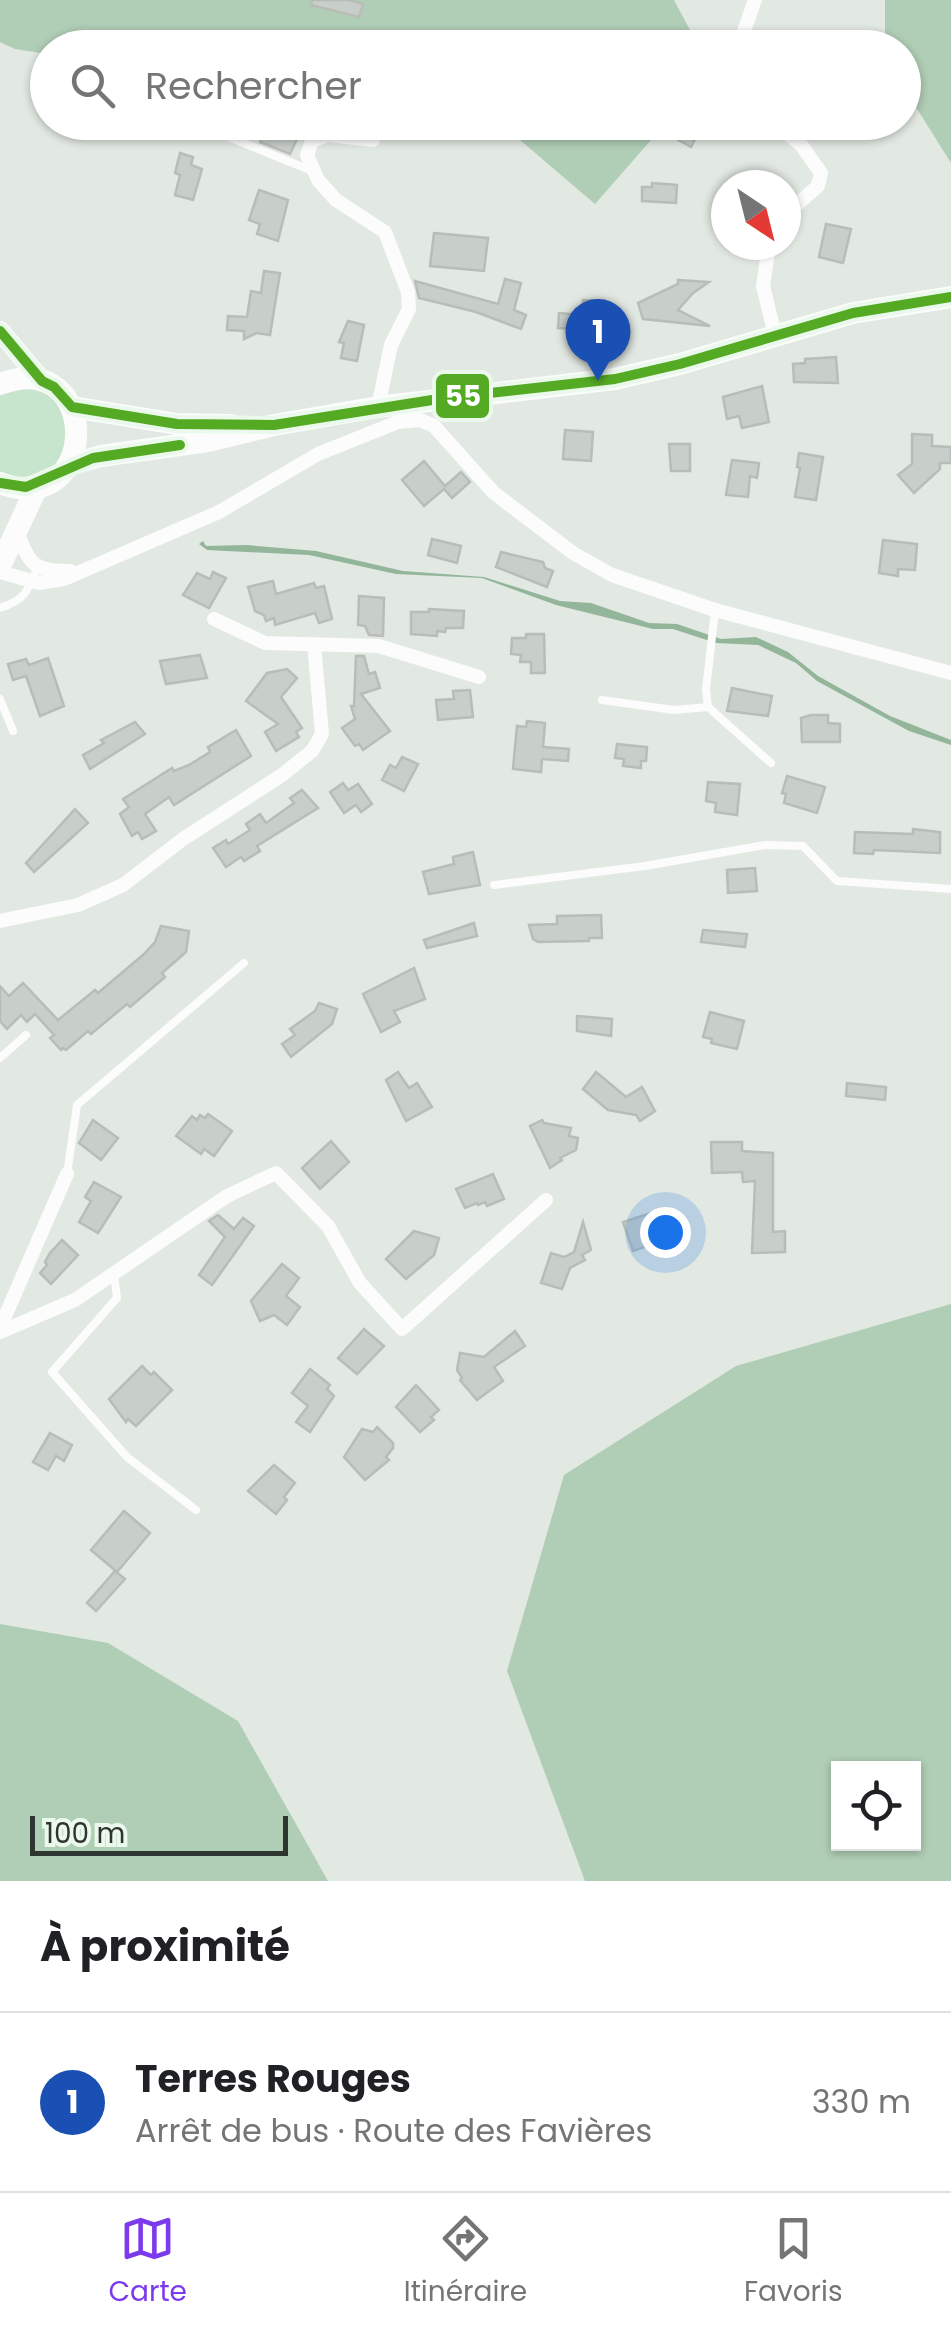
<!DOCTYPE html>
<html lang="fr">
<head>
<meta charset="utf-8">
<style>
  :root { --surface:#fff; --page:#f6f6f6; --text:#202124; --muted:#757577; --line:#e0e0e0; --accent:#7c3aed }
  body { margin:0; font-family:Poppins,sans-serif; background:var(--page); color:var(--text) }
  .controls { position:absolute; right:30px; bottom:30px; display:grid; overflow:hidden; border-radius:0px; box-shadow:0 2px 8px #0004 }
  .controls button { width:90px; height:90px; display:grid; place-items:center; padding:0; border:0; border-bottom:2px solid var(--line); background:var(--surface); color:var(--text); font:50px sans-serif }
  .compass { position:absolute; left:711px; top:170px; width:90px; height:90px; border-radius:50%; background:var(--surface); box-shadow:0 2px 8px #0004; rotate:145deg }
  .scale { position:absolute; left:30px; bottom:25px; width:258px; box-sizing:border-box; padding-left:10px; border:5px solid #2e342f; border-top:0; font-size:28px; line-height:35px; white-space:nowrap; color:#2e342f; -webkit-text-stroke:8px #ebf9ed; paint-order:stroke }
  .you { position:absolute; left:665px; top:1232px; width:35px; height:35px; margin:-25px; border:8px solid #fff; border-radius:50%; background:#1a73e8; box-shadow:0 0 0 15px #1a73e833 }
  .badge { display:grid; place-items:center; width:65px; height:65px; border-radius:50%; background:var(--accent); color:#fff; font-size:32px; font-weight:700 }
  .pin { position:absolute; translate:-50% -82px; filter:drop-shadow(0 2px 5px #0008) }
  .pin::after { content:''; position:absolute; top:52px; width:35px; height:30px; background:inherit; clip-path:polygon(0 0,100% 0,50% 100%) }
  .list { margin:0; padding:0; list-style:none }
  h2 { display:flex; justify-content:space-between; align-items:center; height:130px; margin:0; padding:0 40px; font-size:42px }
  h2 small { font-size:32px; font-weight:400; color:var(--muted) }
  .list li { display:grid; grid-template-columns:65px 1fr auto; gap:30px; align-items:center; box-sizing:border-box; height:180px; padding:0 40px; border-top:2px solid var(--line) }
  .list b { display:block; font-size:38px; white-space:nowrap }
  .list p { margin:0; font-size:32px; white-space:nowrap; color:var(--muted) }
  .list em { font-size:32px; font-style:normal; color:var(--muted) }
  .icon { flex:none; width:55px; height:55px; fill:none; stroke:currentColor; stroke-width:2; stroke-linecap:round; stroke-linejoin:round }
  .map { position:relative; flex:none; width:951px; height:1881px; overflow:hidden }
  .search { position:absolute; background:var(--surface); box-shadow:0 2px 8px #0004; left:30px; right:30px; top:30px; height:110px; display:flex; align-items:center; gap:25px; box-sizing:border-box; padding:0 35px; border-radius:55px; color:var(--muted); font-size:38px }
  .sheet { height:310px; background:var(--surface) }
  nav { display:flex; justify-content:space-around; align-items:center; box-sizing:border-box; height:140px; border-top:2px solid var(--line); background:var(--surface); font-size:28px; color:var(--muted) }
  nav a { display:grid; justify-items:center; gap:5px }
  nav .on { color:var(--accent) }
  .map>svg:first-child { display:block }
  .green { fill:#c7e5cc }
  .forest { fill:#b0cdb5; fill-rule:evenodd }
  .water { fill:#93b69a }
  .building { fill:#c8cec9; stroke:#b8bdb8; stroke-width:2.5 }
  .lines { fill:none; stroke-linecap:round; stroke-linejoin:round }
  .service { stroke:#fbfcfb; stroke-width:8 }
  .minor { stroke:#fbfcfb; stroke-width:14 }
  .secondary { stroke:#fbfcfb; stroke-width:20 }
  .primary { stroke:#fbfcfb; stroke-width:22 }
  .bus-1-casing { stroke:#ebf9ed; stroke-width:18 }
  .bus-1 { stroke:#54aa23; stroke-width:10 }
  .line-badge { stroke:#ebf9ed; stroke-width:4 }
  .badge-label { font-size:28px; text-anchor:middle; font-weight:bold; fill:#fff }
</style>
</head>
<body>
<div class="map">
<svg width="951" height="1881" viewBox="0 0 951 1881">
  <rect width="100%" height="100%" fill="#e2e8e2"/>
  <path class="green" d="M30,388C37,391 47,393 52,398C91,430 55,496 0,471V395Z"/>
  <g class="forest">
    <polygon points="0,0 674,0 699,47 48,48 47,54 15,49 0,42"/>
    <polygon points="885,0 951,0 951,163 904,88 904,48 885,47"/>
    <polygon points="500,123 666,123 595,204"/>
    <path d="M951,1304V1881H585L507,1671L564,1475L736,1366ZM838,1768H914V1844H838Z"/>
    <polygon points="0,1624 108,1643 238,1721 328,1881 0,1881"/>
  </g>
  <polygon class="water" points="203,541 206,546 246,545 316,551 403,571 484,577 560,601 591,603 649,623 677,624 721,639 756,637 788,652 818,676 890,716 951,740 951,745 909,731 817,681 796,663 758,645 716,643 673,629 653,629 556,605 482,578 396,574 309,555 207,550 199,544"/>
  <g class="building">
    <polygon points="312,0 349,0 363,4 359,17 311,5"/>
    <polygon points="274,122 291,127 288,135 297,139 290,154 260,142 267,124 272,127"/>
    <polygon points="674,122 704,122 691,147 668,134"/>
    <polygon points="180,153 193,157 191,165 202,169 193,200 175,195 180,175 175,173"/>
    <polygon points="652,183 677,185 676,203 642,201 642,187 652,187"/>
    <polygon points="259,190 288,200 278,241 257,234 260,224 249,220"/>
    <polygon points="826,224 851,229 843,263 819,257"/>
    <polygon points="434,233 488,238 484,271 430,266"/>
    <polygon points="264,271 280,273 270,335 257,333 244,339 244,331 227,330 228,316 247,317 251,291 261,293"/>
    <polygon points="505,279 521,283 514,310 526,315 521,329 476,312 419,298 415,281 498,304"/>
    <polygon points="678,280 709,282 693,293 678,310 710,326 643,319 638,303 678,284"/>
    <polygon points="583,300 599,301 596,330 558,328 559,313 582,315"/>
    <polygon points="348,321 364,325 357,361 341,358 344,343 339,342"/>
    <polygon points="836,357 838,383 794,382 793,364 805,363 805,359"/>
    <polygon points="762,386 769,422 742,428 739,416 727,419 723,397"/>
    <polygon points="565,430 593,432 591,461 563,459"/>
    <polygon points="912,434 932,435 932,446 951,447 951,463 940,463 940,469 914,493 898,475 912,464"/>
    <polygon points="669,444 690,444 690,471 671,471"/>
    <polygon points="799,453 823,457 816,500 795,497 800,468 797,467"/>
    <polygon points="732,460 759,463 757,478 750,476 748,497 726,495"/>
    <polygon points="424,461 445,486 461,472 470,482 452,498 444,489 424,506 402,480"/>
    <polygon points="432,539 461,546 457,563 428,555"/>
    <polygon points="883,540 917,544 915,570 898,569 898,576 879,573"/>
    <polygon points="501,552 543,562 545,568 553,571 547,587 496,567"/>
    <polygon points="213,572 226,578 209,608 183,595 197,573 210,579"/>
    <polygon points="273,581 276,594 314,583 316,588 324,586 332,619 319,623 315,613 275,625 274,618 266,621 264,615 255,611 248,587"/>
    <polygon points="359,596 384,598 383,636 369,635 365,626 358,625"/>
    <polygon points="429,609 464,611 463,628 446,628 445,632 437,631 437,636 411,634 411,612 429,612"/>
    <polygon points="526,634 544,634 545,673 531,673 531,662 520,662 521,655 511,654 512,638 526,638"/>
    <polygon points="200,655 207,678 166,684 160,661"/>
    <polygon points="356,656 364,656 369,674 375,672 380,688 361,694 390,731 363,750 359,744 355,746 342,728 355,719 351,706 354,706"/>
    <polygon points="48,658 64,706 40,716 26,676 13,680 8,664 26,659 29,665"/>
    <polygon points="287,669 297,678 281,697 302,728 296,732 299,737 276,751 265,732 278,724 246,701 267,673"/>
    <polygon points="732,688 772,696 768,716 727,711"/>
    <polygon points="470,690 473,717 438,720 436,700 454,699 453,691"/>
    <polygon points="811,715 828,715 828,723 840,724 840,742 802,742 801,718"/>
    <polygon points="527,721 545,723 543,747 569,749 568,761 542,759 541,772 513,769 517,726 526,727"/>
    <polygon points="135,722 145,734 90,769 83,755 104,743 101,740"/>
    <polygon points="236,730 251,756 174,805 169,797 145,814 156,831 142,839 138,832 132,836 120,814 129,807 123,799 172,768 174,771 189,765 210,752 208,747"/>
    <polygon points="617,744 647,747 646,761 641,761 641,768 623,766 624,759 615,758"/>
    <polygon points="402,757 418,764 404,791 382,780 390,765 396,768"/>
    <polygon points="787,776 825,787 817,813 784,803 786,794 782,793"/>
    <polygon points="708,782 740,784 737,815 715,812 716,803 706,801"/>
    <polygon points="343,783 348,790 358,784 372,804 361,812 356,805 344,813 330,792"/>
    <polygon points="302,790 318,808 257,846 260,851 244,861 241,857 226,867 213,848 226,840 228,844 250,830 246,824 260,814 266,823 294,803 290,798"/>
    <polygon points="75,809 88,823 34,872 26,863"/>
    <polygon points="913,829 940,832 940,853 874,850 873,854 854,853 855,832 913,834"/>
    <polygon points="473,852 480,885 429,894 423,872 454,864 453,857"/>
    <polygon points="755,868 757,891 728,893 727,870"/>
    <polygon points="601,915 602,938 589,938 589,941 538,942 533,939 529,925 557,924 557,916"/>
    <polygon points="474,923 477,936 427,948 424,940"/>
    <polygon points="161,926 189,931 186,952 162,973 165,977 130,1007 127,1004 91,1034 88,1031 66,1050 63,1048 61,1050 50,1038 54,1035 35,1014 27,1022 21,1015 7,1029 0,1021 0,986 9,996 23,983 58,1020 95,990 98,993 144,954 155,942"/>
    <polygon points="703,930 747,934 745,947 701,942"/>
    <polygon points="414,968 425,999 394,1011 400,1022 381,1032 363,994"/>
    <polygon points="319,1003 337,1009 332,1024 291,1057 282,1044 295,1035 290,1029 315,1011"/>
    <polygon points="710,1012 744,1021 737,1049 711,1043 712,1039 703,1037"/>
    <polygon points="577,1016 612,1019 611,1036 577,1031"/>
    <polygon points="398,1072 409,1088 417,1083 432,1107 406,1121 386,1080"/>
    <polygon points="596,1072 626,1097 642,1087 655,1111 640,1121 636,1115 608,1110 583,1089"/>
    <polygon points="847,1083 886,1087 885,1100 846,1096"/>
    <polygon points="208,1114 232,1131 214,1156 204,1149 201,1154 176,1136 192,1116 197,1120 200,1115 205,1118"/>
    <polygon points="93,1120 118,1138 101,1160 79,1143"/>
    <polygon points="542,1120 544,1123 571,1128 569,1136 578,1138 576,1150 560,1158 562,1160 550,1168 530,1126"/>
    <polygon points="331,1141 349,1162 320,1189 302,1168"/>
    <polygon points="711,1142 742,1142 742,1151 773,1153 773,1232 785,1231 785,1252 752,1253 755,1181 743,1182 742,1172 712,1173"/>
    <polygon points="493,1174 504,1199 487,1206 485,1202 478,1205 477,1203 465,1208 456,1189"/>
    <polygon points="94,1182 121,1197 98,1233 79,1222 91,1201 85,1197"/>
    <polygon points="654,1212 658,1224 667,1221 672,1238 633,1251 623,1222"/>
    <polygon points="218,1215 234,1229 243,1218 254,1226 212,1285 199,1275 225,1237 209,1221"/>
    <polygon points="583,1222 591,1250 582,1255 585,1260 570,1268 562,1289 541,1283 551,1253 564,1257 574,1252"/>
    <polygon points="414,1231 439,1238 434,1255 406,1279 386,1259"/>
    <polygon points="62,1240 78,1255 51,1284 40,1273 47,1265 45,1262 50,1253"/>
    <polygon points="282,1264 299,1278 286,1296 300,1307 287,1325 274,1315 260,1321 251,1301"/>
    <polygon points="364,1329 384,1346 357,1374 338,1358"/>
    <polygon points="515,1331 525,1346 494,1367 503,1381 477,1400 460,1380 462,1378 457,1370 460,1353 484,1357"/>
    <polygon points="142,1366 151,1375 154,1372 172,1390 136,1426 128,1419 126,1422 109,1399"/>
    <polygon points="310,1369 330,1385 327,1389 334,1396 310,1432 296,1422 308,1406 292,1393"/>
    <polygon points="416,1385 439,1410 431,1417 434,1420 420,1432 396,1407"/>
    <polygon points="377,1427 393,1443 393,1448 386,1457 389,1460 365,1480 344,1457 362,1429 373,1432"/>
    <polygon points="50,1433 72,1445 64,1461 56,1456 48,1470 33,1462"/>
    <polygon points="274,1465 295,1483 284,1497 287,1500 276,1514 248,1491"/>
    <polygon points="124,1511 150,1533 117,1572 91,1550"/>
    <polygon points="115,1571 125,1579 96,1611 87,1603"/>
  </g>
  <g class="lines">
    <g class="service">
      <polyline points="231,138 310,170"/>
      <path d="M0,608C25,600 28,591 37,568"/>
      <polyline points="715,610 706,690 708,707 771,763"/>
      <polyline points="0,699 13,731"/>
      <polyline points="602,700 674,710 708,707"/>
      <polyline points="494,885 645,866 765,845 803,846 837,881 951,889"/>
      <polyline points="0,1058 26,1035"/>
      <polyline points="67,1174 77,1105 244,963"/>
      <polyline points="114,1275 117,1298 52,1372 127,1457 196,1510"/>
    </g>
    <g class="minor">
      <polyline points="738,48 755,0"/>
      <polyline points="774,122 802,146 821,173 818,186 786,214"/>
      <polyline points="373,140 328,135 312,141 307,155 318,180 336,200 385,232 408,292 409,309 391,345 378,407"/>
      <polyline points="769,245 763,286 775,335"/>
      <path d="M17,531C29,565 35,572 71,571"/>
      <polyline points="0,572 39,583 64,579 219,512 318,454 398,422 420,420 434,426 494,493 573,553 612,575 715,610 951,673"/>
      <polyline points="214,619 265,643 379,646 479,677"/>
      <polyline points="0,921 78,905 123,885 183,839 282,775 312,751 322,734 314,644"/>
      <polyline points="0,1328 67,1174"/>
      <polyline points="0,1332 75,1300 227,1196 276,1173 328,1226 360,1283 402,1329 546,1200"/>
    </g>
    <polyline class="secondary" points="0,331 42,381"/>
    <g class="primary">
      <path d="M0,384C102,345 101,522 0,483"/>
      <polyline points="72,407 177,424 231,425"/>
      <polyline points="68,465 101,456 208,441 274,425 378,407 615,379 680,364 853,313 951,297"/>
      <polyline points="0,566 37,487"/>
    </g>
    <g class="bus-1-casing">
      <g id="bus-1">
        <polyline points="0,331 42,381 54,387 72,407 177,424 274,425 445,398 615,379 680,364 853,313 951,297"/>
        <polyline points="0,483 26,487 93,458 180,445"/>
      </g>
    </g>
    <use href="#bus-1" class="bus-1"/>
  </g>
  <rect class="line-badge" x="434" y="372" width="57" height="48" rx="10" fill="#54aa23"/>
  <g class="badge-label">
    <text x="463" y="406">55</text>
  </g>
</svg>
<div class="controls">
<button><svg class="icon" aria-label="locate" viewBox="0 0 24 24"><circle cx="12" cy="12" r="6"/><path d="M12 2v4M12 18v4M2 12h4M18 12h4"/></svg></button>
</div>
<svg class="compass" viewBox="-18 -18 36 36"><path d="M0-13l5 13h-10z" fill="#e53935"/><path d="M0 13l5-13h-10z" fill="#757577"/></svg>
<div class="scale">100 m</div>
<div class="you"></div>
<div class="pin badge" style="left:598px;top:381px;background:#1a4fb4">1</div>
<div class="search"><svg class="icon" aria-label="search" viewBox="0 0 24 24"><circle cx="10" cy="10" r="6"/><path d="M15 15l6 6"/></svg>Rechercher</div>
</div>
<section class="sheet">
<h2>À proximité<small></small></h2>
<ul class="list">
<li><span class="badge" style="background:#1a4fb4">1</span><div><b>Terres Rouges</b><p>Arrêt de bus · Route des Favières</p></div><em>330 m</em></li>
</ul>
</section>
<nav>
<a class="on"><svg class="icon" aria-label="map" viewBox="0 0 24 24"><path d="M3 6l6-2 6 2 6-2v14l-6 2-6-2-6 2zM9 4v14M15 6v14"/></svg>Carte</a>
<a><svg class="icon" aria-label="directions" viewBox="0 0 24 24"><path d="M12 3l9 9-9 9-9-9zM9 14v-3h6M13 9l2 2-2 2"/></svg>Itinéraire</a>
<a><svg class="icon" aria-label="saved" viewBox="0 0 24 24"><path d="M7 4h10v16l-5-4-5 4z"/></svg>Favoris</a>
</nav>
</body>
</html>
